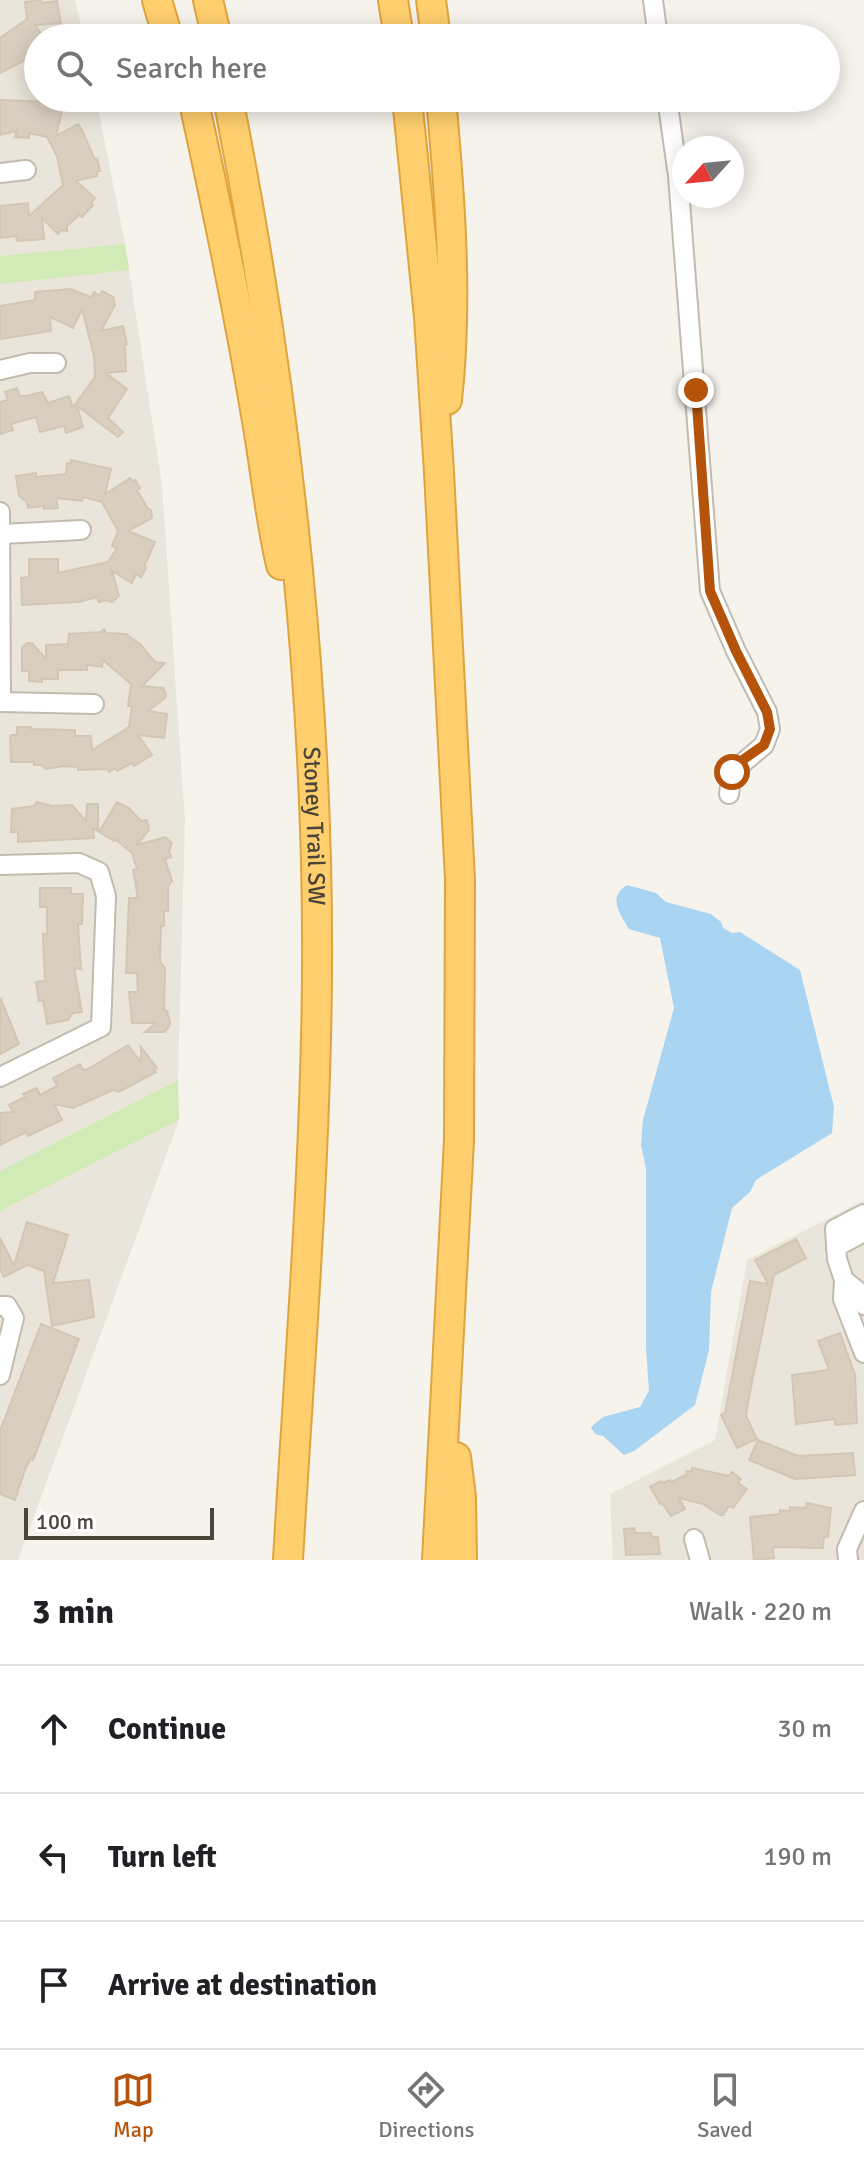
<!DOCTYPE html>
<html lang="en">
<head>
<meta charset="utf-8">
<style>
  :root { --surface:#fff; --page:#f6f6f6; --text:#202124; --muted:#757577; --line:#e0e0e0; --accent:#b45309 }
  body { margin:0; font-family:Signika,sans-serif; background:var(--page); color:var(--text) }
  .compass { position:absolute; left:672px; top:136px; width:72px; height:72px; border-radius:50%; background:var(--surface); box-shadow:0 4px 20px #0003; rotate:243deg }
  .scale { position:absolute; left:24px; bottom:20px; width:190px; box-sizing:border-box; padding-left:8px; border:4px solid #4b4439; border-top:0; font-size:22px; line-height:28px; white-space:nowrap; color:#4b4439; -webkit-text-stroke:6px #fff; paint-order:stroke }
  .stop { position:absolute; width:24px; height:24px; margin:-18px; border:6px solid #b45309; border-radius:50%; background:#fff }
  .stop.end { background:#b45309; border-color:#fff; box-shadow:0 2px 8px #0008 }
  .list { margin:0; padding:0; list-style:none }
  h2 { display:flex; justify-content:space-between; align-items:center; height:104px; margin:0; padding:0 32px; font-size:34px }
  h2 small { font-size:26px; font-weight:400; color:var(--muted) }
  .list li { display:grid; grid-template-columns:52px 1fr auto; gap:24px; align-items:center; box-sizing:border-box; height:128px; padding:0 32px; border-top:2px solid var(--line) }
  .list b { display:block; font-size:30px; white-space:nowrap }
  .list em { font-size:26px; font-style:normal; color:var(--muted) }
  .icon { flex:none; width:44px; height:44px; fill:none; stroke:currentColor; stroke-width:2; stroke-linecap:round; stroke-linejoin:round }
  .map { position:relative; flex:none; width:864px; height:1560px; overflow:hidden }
  .search { position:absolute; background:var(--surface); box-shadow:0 4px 20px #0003; left:24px; right:24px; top:24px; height:88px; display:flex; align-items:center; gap:20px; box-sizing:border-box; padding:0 28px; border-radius:44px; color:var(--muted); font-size:30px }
  .sheet { height:488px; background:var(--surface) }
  nav { display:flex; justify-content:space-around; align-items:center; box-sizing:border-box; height:112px; border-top:2px solid var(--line); background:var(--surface); font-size:22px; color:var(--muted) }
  nav a { display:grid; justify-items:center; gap:4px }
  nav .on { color:var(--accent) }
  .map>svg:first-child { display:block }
  .residential { fill:#eae5da }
  .green { fill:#d2eab5 }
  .water { fill:#a9d4f2 }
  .building { fill:#d8cfc1; stroke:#d3c7b4; stroke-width:2 }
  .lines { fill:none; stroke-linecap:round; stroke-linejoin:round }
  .minor-casing { stroke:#c2bbae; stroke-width:22 }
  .highway-casing { stroke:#e0a43c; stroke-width:32 }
  .minor { stroke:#fff; stroke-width:18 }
  .highway { stroke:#ffcf6e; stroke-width:28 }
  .route { stroke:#b45309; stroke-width:10 }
  .labels { text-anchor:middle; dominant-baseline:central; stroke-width:6; stroke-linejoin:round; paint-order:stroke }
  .street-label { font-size:24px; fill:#4b4439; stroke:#fff }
</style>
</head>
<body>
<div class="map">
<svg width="864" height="1560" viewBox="0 0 864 1560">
  <rect width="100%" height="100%" fill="#f6f3ec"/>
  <g class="residential">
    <polygon points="0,0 75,0 84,38 38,38 38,98 96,98 125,244 162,485 185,821 178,1080 0,1171"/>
    <polygon points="179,1120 18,1560 0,1560 0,1211"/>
    <polygon points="864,1200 864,1560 613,1560 610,1494 715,1440 747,1260"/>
  </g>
  <g class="green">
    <polygon points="125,244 129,270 0,284 0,256"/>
    <polygon points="178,1080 179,1120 0,1211 0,1171"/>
  </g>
  <path class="water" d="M627,885L656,893L666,902L711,914L721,922L723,928L732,933L740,932L800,970L834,1107L832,1133L756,1180L750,1192L732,1208L711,1292L709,1350L695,1405L634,1451L624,1455L603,1436L595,1434L591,1427L603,1417L640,1407L649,1391L646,1347V1169L641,1145L643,1120L674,1008L660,938L629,929C620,913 607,898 627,885Z"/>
  <g class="building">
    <polygon points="41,0 41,3 57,1 61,23 35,25 44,38 38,38 38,69 29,58 0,73 0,38 27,19 25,2"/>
    <polygon points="0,100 55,102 63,107 56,136 78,124 82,130 95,160 97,159 100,171 97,171 97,176 76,181 95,198 91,203 93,205 82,217 79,215 67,226 67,231 62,230 58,234 42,218 44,239 17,241 16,236 0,238 0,206 28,203 29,216 63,185 57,156 47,137 29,133 29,138 15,137 16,131 0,135"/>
    <polygon points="70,289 91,297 94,292 100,296 102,291 113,297 115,305 101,331 123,326 127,344 125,345 126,371 106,373 127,389 108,418 123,432 118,437 77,406 83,427 66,433 64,426 40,432 36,417 11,424 13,430 0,434 0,402 8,400 5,392 17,388 20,396 27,396 42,392 48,403 69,396 73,407 95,377 94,356 82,309 73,328 50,317 51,331 0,339 0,306 35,300 35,292"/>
    <polygon points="71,460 111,469 105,494 130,478 132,481 135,480 140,488 137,490 148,509 151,510 152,518 128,531 155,542 144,567 146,568 141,577 136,574 132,583 112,571 119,596 112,602 107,600 99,602 97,597 79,602 22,605 21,578 29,577 29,559 58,559 58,573 108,562 117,548 112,546 118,531 102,502 83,497 82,501 56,498 58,508 44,509 44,506 28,508 27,502 19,496 16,476 36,473 36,477 66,474 67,463 71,464"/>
    <polygon points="104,629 106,633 126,634 141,645 155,662 165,663 142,686 163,688 166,694 165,698 148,711 167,714 164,738 138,735 152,755 134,766 132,763 117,771 115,768 109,772 107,769 78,770 78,767 63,766 46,769 42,765 34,765 34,762 11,762 10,738 11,735 17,735 17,727 31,727 31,729 75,730 75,736 91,736 92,750 129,727 132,706 128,706 131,684 103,660 102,667 87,665 87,670 58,670 58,679 42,679 42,682 29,681 29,671 22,671 22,648 27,643 32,643 46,659 46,645 68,644 69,634 101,632"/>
    <polygon points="37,802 52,806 72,805 86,821 87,804 98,804 98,831 93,828 94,838 18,842 18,832 11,832 12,809 34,806"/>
    <polygon points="117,802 129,808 141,821 147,820 149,830 137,845 165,837 172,843 169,851 171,857 165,859 172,881 168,886 168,911 164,911 164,926 161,926 160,962 165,968 164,1010 167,1011 170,1022 169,1027 164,1032 145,1032 156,1023 132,1023 129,992 138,992 137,973 126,973 129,898 138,898 133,870 137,869 132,853 115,839 114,841 99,832"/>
    <polygon points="40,888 71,888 71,894 83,894 82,924 78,924 81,969 74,968 82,1012 73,1013 68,1020 47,1024 43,1000 39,1001 36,982 45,981 43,934 47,934 47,907 40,907"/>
    <polygon points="1,999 19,1044 0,1054 0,1000"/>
    <polygon points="128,1045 141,1062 141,1047 157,1068 154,1070 156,1072 119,1092 113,1090 73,1108 54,1104 62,1120 28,1136 26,1132 0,1145 0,1113 13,1112 9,1105 25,1097 23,1094 37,1088 40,1095 57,1086 53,1078 80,1064 83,1070 88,1069"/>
    <polygon points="27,1222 68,1235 53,1283 89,1280 94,1317 52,1326 44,1271 27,1265 4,1277 0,1269 0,1238 14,1265"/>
    <polygon points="796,1239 806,1258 774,1275 748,1402 746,1416 757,1439 737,1448 721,1415 725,1413 750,1281 768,1284 755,1260"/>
    <polygon points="41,1324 79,1339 33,1460 30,1459 25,1470 15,1500 0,1494 0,1431"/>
    <polygon points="840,1333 855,1375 857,1423 835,1425 835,1419 796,1424 792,1375 829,1370 818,1341"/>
    <polygon points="758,1440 798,1456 853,1453 855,1475 795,1479 749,1460"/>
    <polygon points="692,1468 729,1476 732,1472 741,1479 738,1483 747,1489 733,1508 729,1506 723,1515 720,1515 703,1504 679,1498 685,1509 671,1516 662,1503 660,1504 650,1487 661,1481 662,1483 670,1480 671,1482 686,1475 687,1471 691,1472"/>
    <polygon points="807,1503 831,1508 828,1537 824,1537 823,1548 773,1547 774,1558 754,1560 750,1517 780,1514 780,1510 790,1511 790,1507 806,1508"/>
    <polygon points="634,1528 635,1533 651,1533 652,1537 658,1537 660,1554 626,1555 624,1529"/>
  </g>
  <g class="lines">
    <g class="minor-casing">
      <g id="minor">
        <polyline points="653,0 658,38"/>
        <polyline points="667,98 678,176 710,591 736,651 767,712 770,729 764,745 732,772 729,794"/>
        <polyline points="0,173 26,170"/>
        <polyline points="0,370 30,363 56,363"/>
        <polyline points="0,512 1,702"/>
        <polyline points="2,534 81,530"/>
        <polyline points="0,702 94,704"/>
        <polyline points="0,865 79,863 99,872 106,896 101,1027 0,1077"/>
        <polyline points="864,1214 835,1229 837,1259 844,1280 843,1299 864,1353"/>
        <polyline points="836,1247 864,1232"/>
        <polyline points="844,1280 859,1292 864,1305"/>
        <polyline points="0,1306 7,1306 14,1318 0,1375"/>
        <polyline points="694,1539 700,1560"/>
        <polyline points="848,1560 847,1549 864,1511"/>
      </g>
    </g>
    <g class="highway-casing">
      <g id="highway">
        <polyline points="157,0 168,38"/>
        <polyline points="208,0 217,38"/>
        <polyline points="393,0 399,38"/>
        <polyline points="431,0 436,38"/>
        <path d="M193,98C217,207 240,317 258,427C266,474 270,517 281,565"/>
        <path id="s1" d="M228,98C288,402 324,727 316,1037C312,1211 298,1386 288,1560"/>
        <polyline points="407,98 429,317 439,472 460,880 459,1140 437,1560"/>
        <path d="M441,98C450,197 458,301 447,400"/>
        <polyline points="456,1457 461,1497 462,1560"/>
      </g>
    </g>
    <use href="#minor" class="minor"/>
    <use href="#highway" class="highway"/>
  </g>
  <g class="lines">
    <polyline class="route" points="696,390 710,591 736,651 767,712 770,729 764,745 744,759 732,772"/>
  </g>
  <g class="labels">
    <g class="street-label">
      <text stroke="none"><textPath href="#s1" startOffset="734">Stoney Trail SW</textPath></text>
    </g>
  </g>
</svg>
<svg class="compass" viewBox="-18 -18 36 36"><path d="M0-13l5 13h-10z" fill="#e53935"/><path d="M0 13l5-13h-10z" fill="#757577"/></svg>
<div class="scale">100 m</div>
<div class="stop" style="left:732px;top:772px"></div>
<div class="stop end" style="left:696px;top:390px"></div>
<div class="search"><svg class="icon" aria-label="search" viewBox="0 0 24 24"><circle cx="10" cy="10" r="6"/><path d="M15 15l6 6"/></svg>Search here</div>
</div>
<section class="sheet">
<h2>3 min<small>Walk · 220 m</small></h2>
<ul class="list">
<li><svg class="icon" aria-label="ahead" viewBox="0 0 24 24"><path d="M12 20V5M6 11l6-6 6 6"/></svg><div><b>Continue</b></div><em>30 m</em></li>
<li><svg class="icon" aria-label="left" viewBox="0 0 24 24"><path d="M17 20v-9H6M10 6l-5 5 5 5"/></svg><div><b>Turn left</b></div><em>190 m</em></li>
<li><svg class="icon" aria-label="arrive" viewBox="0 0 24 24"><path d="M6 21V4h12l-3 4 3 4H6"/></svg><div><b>Arrive at destination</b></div></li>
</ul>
</section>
<nav>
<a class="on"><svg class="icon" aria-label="map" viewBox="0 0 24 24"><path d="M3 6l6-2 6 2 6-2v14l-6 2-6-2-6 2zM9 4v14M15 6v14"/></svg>Map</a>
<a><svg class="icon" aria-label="directions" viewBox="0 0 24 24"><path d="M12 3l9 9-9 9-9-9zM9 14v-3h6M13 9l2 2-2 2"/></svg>Directions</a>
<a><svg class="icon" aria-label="saved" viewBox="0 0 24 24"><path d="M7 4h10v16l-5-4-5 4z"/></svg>Saved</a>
</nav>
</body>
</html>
